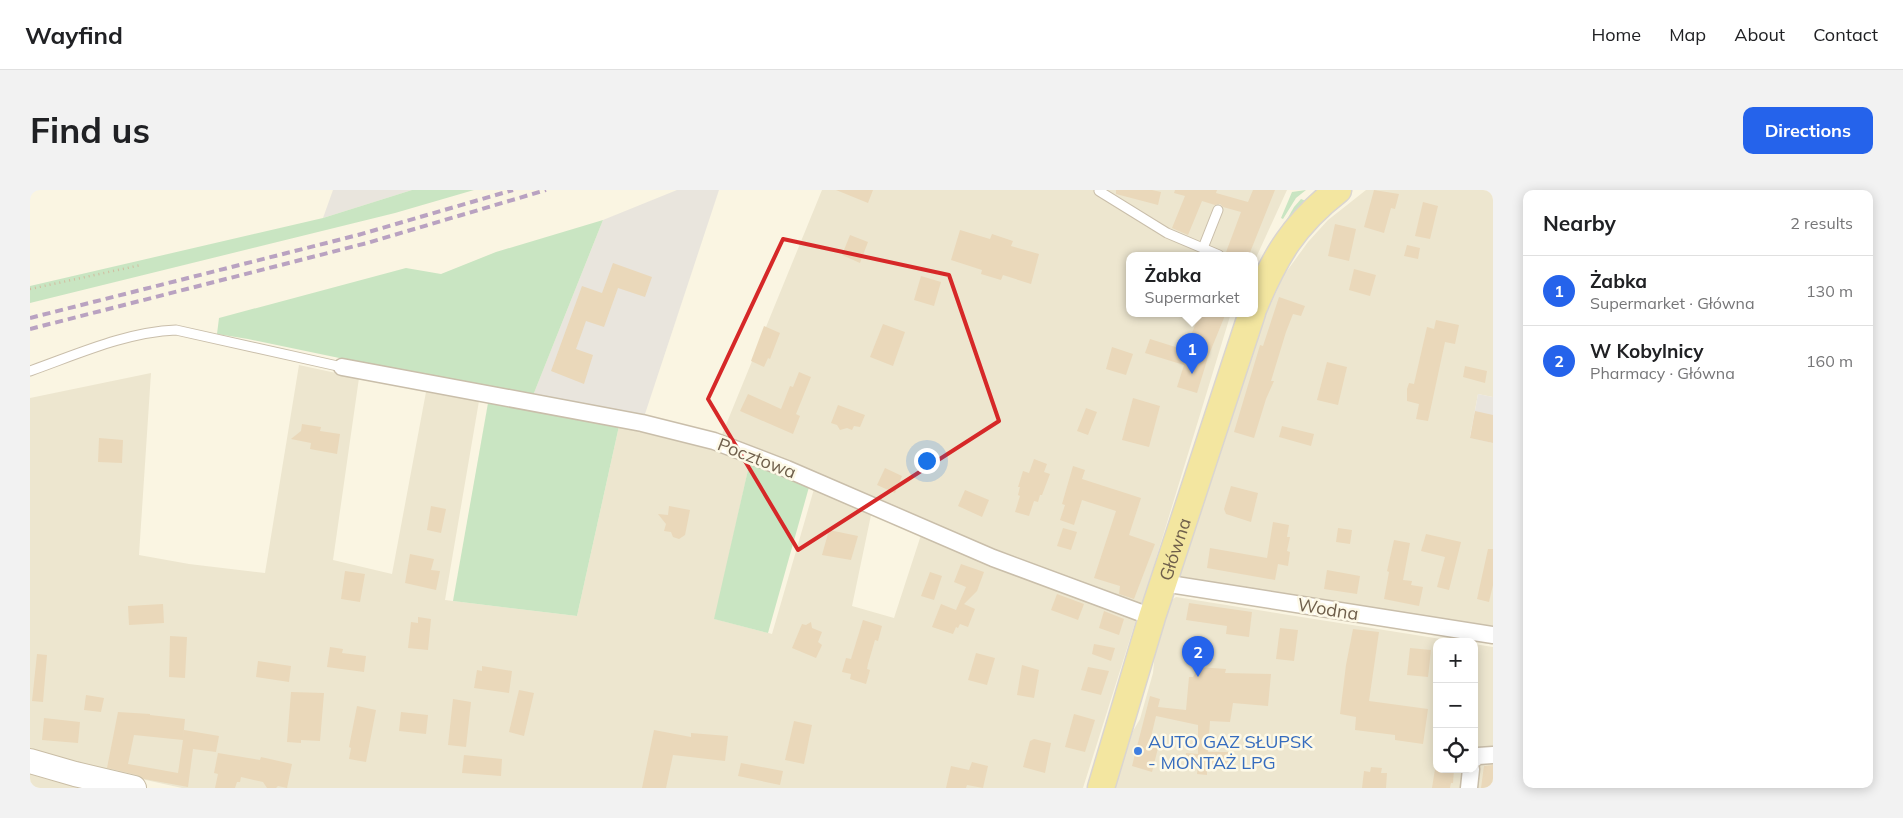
<!DOCTYPE html>
<html lang="en">
<head>
<meta charset="utf-8">
<style>
  :root { --surface:#fff; --page:#f2f2f2; --text:#202124; --muted:#757577; --line:#e0e0e0; --accent:#2563eb }
  body { margin:0; font-family:Mulish,sans-serif; background:var(--page); color:var(--text) }
  .controls { position:absolute; right:15px; bottom:15px; display:grid; overflow:hidden; border-radius:10px; box-shadow:0 2px 12px #0003 }
  .controls button { width:45px; height:45px; display:grid; place-items:center; padding:0; border:0; border-bottom:1px solid var(--line); background:var(--surface); color:var(--text); font:25px sans-serif }
  .you { position:absolute; left:896px; top:270px; width:18px; height:18px; margin:-12px; border:4px solid #fff; border-radius:50%; background:#1a73e8; box-shadow:0 0 0 8px #1a73e833 }
  .badge { display:grid; place-items:center; width:32px; height:32px; border-radius:50%; background:var(--accent); color:#fff; font-size:16px; font-weight:700 }
  .pin { position:absolute; translate:-50% -41px; filter:drop-shadow(0 1px 2px #0008) }
  .pin::after { content:''; position:absolute; top:26px; width:18px; height:15px; background:inherit; clip-path:polygon(0 0,100% 0,50% 100%) }
  .popup { position:absolute; left:1096px; top:62px; width:132px; height:65px; box-sizing:border-box; display:grid; place-content:center; border-radius:10px; background:var(--surface); filter:drop-shadow(0 1px 4px #0005); font-size:16px; white-space:nowrap; color:var(--muted) }
  .popup b { font-size:19px; color:var(--text) }
  .popup::after { content:''; position:absolute; left:50%; top:100%; margin-left:-10px; border:10px solid transparent; border-top-color:var(--surface) }
  .list { margin:0; padding:0; list-style:none }
  h2 { display:flex; justify-content:space-between; align-items:center; height:65px; margin:0; padding:0 20px; font-size:21px }
  h2 small { font-size:16px; font-weight:400; color:var(--muted) }
  .list li { display:grid; grid-template-columns:32px 1fr auto; gap:15px; align-items:center; box-sizing:border-box; height:70px; padding:0 20px; border-top:1px solid var(--line) }
  .list b { display:block; font-size:19px; white-space:nowrap }
  .list p { margin:0; font-size:16px; white-space:nowrap; color:var(--muted) }
  .list em { font-size:16px; font-style:normal; color:var(--muted) }
  .icon { flex:none; width:28px; height:28px; fill:none; stroke:currentColor; stroke-width:2; stroke-linecap:round; stroke-linejoin:round }
  .map { position:relative; flex:none; width:1463px; height:598px; overflow:hidden; border-radius:10px }
  header { display:flex; align-items:center; gap:30px; box-sizing:border-box; height:70px; padding:0 25px; background:var(--surface); border-bottom:1px solid var(--line) }
  header strong { font-size:24px }
  nav { display:flex; gap:28px; margin-inline-start:auto; font-size:18px }
  .intro { display:flex; align-items:center; justify-content:space-between; box-sizing:border-box; height:120px; padding:0 30px }
  h1 { margin:0; font-size:35px }
  .button { padding:12px 22px; border-radius:10px; background:var(--accent); color:#fff; font-size:18px; font-weight:700 }
  main { display:flex; gap:30px; padding:0 30px }
  aside { flex:1; background:var(--surface); border-radius:10px; box-shadow:0 2px 12px #0003 }
  .map>svg:first-child { display:block }
  .residential { fill:#ede6cf }
  .industrial { fill:#e9e5dd }
  .green { fill:#c9e5c2 }
  .building { fill:#ead8ba; fill-rule:evenodd }
  .lines { fill:none; stroke-linecap:round; stroke-linejoin:round }
  .lane-casing { stroke:#c9beaa; stroke-width:11 }
  .street-casing { stroke:#c9beaa; stroke-width:19 }
  .secondary-casing { stroke:#c9bda5; stroke-width:26 }
  .primary-casing { stroke:#dad5d0; stroke-width:29 }
  .path { stroke:#d1bda0; stroke-width:2.5; stroke-dasharray:1 4; stroke-linecap:butt }
  .lane { stroke:#fff; stroke-width:9 }
  .street { stroke:#fff; stroke-width:16 }
  .secondary { stroke:#fff; stroke-width:24 }
  .primary { stroke:#f3e6a0; stroke-width:26 }
  .rail { stroke:#b9a2c1; stroke-width:4; stroke-dasharray:8 5; stroke-linecap:butt }
  .marked { fill:none; stroke:#d62828; stroke-width:4; stroke-linejoin:round }
  .shop-dot { fill:#3f7fe0; stroke:#fdf9e7; stroke-width:2 }
  .labels { text-anchor:middle; dominant-baseline:central; stroke-width:5; stroke-linejoin:round; paint-order:stroke }
  .street-label { font-size:18px; fill:#6f5f4b; stroke:#fdf9e7 }
  .shop-label { font-size:18px; fill:#366cbe; stroke:#fdf9e7; text-anchor:start }
</style>
</head>
<body>
<header>
<strong>Wayfind</strong>
<nav><a>Home</a><a>Map</a><a>About</a><a>Contact</a></nav>
</header>
<div class="intro"><h1>Find us</h1><a class="button">Directions</a></div>
<main>
<div class="map">
<svg width="1463" height="598" viewBox="0 0 1463 598">
  <rect width="100%" height="100%" fill="#faf5e2"/>
  <g class="residential">
    <polygon points="792,0 1257,0 1225,70 1224,65 1100,65 1100,123 1201,123 1111,418 922,343 691,247"/>
    <polygon points="1336,0 1463,0 1463,207 1448,204 1440,247 1463,253 1463,440 1359,424 1150,386 1200,235 1231,135 1254,85 1278,52 1298,30"/>
    <polygon points="269,175 329,188 303,370 362,384 396,202 449,211 415,410 547,426 589,236 670,253 720,271 685,429 742,444 784,299 841,325 822,416 864,428 891,345 1106,430 1053,598 152,598 66,579 0,558 0,208 121,183 109,365 159,374 235,383"/>
    <polygon points="1146,407 1430,452 1407,452 1407,579 1444,579 1444,454 1463,457 1463,598 1084,598 1103,541 1110,529 1123,483 1125,462 1132,436 1140,411"/>
    <polygon points="0,584 16,589 57,598 0,598"/>
  </g>
  <g class="industrial">
    <polygon points="303,0 382,0 293,28"/>
    <polygon points="647,0 689,0 612,233 500,213 573,30"/>
    <polygon points="1448,204 1463,207 1463,253 1440,248"/>
  </g>
  <g class="green">
    <polygon points="382,0 444,0 365,23 0,113 0,96 293,28"/>
    <polygon points="1276,0 1266,8 1253,29 1251,28 1262,2"/>
    <polygon points="1271,9 1276,11 1248,45 1264,17"/>
    <polygon points="573,30 502,208 218,149 187,144 189,128 376,78 411,84 466,62"/>
    <polygon points="458,213 589,236 547,426 423,411"/>
    <polygon points="720,271 779,297 738,443 684,429"/>
  </g>
  <g class="building">
    <polygon points="806,0 843,0 838,13"/>
    <polygon points="1086,0 1122,0 1131,2 1128,15 1086,4"/>
    <polygon points="1145,0 1187,0 1186,3 1218,12 1223,0 1245,0 1219,65 1195,65 1211,22 1193,17 1190,14 1185,15 1172,11 1158,45 1142,38 1155,6 1144,3"/>
    <polygon points="1344,0 1369,4 1365,19 1361,18 1354,43 1334,37"/>
    <polygon points="1393,12 1408,16 1400,49 1385,46"/>
    <polygon points="1305,34 1326,39 1319,71 1298,66"/>
    <polygon points="930,40 960,49 962,44 983,51 981,56 1009,64 1001,94 973,85 971,90 951,84 952,80 921,70"/>
    <polygon points="820,45 838,52 830,73 812,65"/>
    <polygon points="1377,55 1390,58 1388,69 1374,66"/>
    <polygon points="583,73 622,87 615,107 588,98 574,137 556,131 546,159 563,165 554,194 521,181 552,96 572,103"/>
    <polygon points="1324,79 1346,85 1340,106 1319,100"/>
    <polygon points="891,86 911,92 904,116 884,110"/>
    <polygon points="1249,107 1275,116 1271,126 1263,124 1256,142 1241,191 1244,191 1236,209 1224,248 1204,242 1230,155 1233,156"/>
    <polygon points="1170,123 1196,123 1178,167 1167,203 1147,197 1154,175 1115,163 1120,149 1155,160"/>
    <polygon points="1406,130 1429,135 1425,154 1415,152 1398,231 1386,229 1389,214 1377,211 1377,199 1379,193 1384,194 1397,137 1404,139"/>
    <polygon points="853,134 875,142 863,176 840,167"/>
    <polygon points="734,136 750,143 740,169 738,168 734,177 721,171"/>
    <polygon points="1082,157 1103,164 1096,185 1076,179"/>
    <polygon points="1297,172 1317,177 1308,215 1287,210"/>
    <polygon points="1435,176 1457,181 1455,193 1433,187"/>
    <polygon points="769,182 781,187 766,224 770,226 763,244 710,221 718,204 751,219 760,196 763,197"/>
    <polygon points="1103,208 1130,216 1119,257 1092,250"/>
    <polygon points="808,215 835,225 830,237 824,236 822,240 817,238 810,240 807,235 801,233"/>
    <polygon points="1056,218 1067,222 1058,245 1047,241"/>
    <polygon points="1445,221 1463,225 1463,253 1440,248"/>
    <polygon points="272,234 291,237 290,241 310,244 307,264 280,259 281,253 261,249 271,241"/>
    <polygon points="1252,236 1284,244 1281,256 1249,247"/>
    <polygon points="69,248 93,250 92,273 68,272"/>
    <polygon points="1004,269 1017,274 1014,282 1020,284 1012,305 1010,305 1008,312 1004,311 999,326 985,322 990,306 988,305 990,297 988,297 993,281 999,283"/>
    <polygon points="1043,276 1055,280 1052,289 1111,308 1099,345 1125,354 1104,409 1089,404 1090,396 1064,388 1086,321 1052,310 1044,335 1030,330 1035,315 1032,314"/>
    <polygon points="855,278 872,286 865,303 847,295"/>
    <polygon points="1201,296 1228,303 1221,332 1196,324 1194,319"/>
    <polygon points="935,300 959,310 952,327 928,316"/>
    <polygon points="401,316 416,319 411,343 397,340"/>
    <polygon points="639,316 660,320 655,345 649,349 643,347 641,342 634,341 636,334 628,324 638,325"/>
    <polygon points="1243,332 1259,335 1257,347 1260,347 1257,361 1260,362 1258,376 1248,374 1245,390 1177,378 1180,358 1237,368"/>
    <polygon points="1033,338 1047,342 1041,360 1027,356"/>
    <polygon points="1308,338 1322,340 1320,354 1306,352"/>
    <polygon points="799,340 828,346 821,370 792,365"/>
    <polygon points="1396,344 1431,352 1419,400 1407,397 1415,367 1391,361"/>
    <polygon points="1364,350 1380,353 1373,390 1382,391 1381,395 1393,397 1389,416 1354,409 1359,382 1357,381"/>
    <polygon points="1458,359 1463,359 1463,395 1459,412 1447,409"/>
    <polygon points="380,364 404,369 401,380 410,381 406,400 375,393"/>
    <polygon points="931,374 954,382 947,401 934,414 945,419 938,437 930,434 928,438 926,437 923,444 902,437 911,414 926,420 936,397 924,392"/>
    <polygon points="1297,380 1330,386 1327,404 1294,399"/>
    <polygon points="315,381 335,384 330,412 311,409"/>
    <polygon points="900,382 912,386 904,410 891,406"/>
    <polygon points="1027,404 1054,414 1048,430 1021,420"/>
    <polygon points="1159,413 1222,422 1219,447 1196,444 1197,436 1156,430"/>
    <polygon points="133,414 134,433 99,435 98,416"/>
    <polygon points="1074,421 1094,429 1089,445 1069,438"/>
    <polygon points="388,427 401,429 398,460 378,458 381,432 388,433"/>
    <polygon points="833,430 852,436 848,451 845,450 838,474 837,479 840,480 836,494 820,489 821,484 812,482 816,468 821,469"/>
    <polygon points="781,432 782,438 792,442 788,452 792,455 786,468 762,458 772,434 776,435"/>
    <polygon points="1250,438 1268,440 1264,471 1246,469"/>
    <polygon points="1323,439 1349,442 1339,511 1398,519 1393,554 1365,550 1365,545 1325,540 1326,527 1310,524 1316,475"/>
    <polygon points="140,446 157,447 155,488 139,487"/>
    <polygon points="1064,454 1085,458 1081,471 1062,464"/>
    <polygon points="300,457 313,459 312,463 336,466 334,482 297,477"/>
    <polygon points="1380,458 1401,460 1398,487 1377,485"/>
    <polygon points="946,463 965,468 957,495 938,490"/>
    <polygon points="7,464 17,465 13,512 2,511"/>
    <polygon points="228,471 261,476 259,492 226,487"/>
    <polygon points="992,475 1009,480 1004,508 987,505"/>
    <polygon points="452,476 482,481 479,503 444,498 447,480 452,481"/>
    <polygon points="1058,477 1079,481 1071,505 1051,500"/>
    <polygon points="1169,477 1196,479 1195,483 1241,484 1238,516 1203,513 1200,532 1180,531 1178,562 1200,562 1198,577 1177,576 1177,585 1167,584 1168,575 1166,577 1155,576 1156,563 1168,564 1168,535 1126,526 1121,547 1130,550 1122,582 1102,576 1120,506 1130,509 1128,517 1156,520 1159,487 1163,487"/>
    <polygon points="489,500 504,503 494,546 479,542"/>
    <polygon points="261,502 294,503 290,551 271,550 271,553 257,552"/>
    <polygon points="56,505 74,508 71,522 54,520"/>
    <polygon points="423,509 441,512 436,557 418,555"/>
    <polygon points="327,516 346,520 336,572 319,569 321,558 319,557"/>
    <path d="M88,522L120,524V525L155,529L153,549L154,540L189,546L186,562L163,559L158,597L114,589L107,585L77,578ZM104,545L153,550L148,583L98,574Z"/>
    <polygon points="371,522 398,525 396,544 369,541"/>
    <polygon points="1044,524 1065,530 1055,562 1035,557"/>
    <polygon points="14,528 50,532 48,553 12,550"/>
    <polygon points="764,531 782,535 774,574 755,570"/>
    <polygon points="624,540 661,547 661,543 698,546 695,571 643,565 636,598 612,598"/>
    <polygon points="1004,549 1021,553 1015,583 993,577 1000,551"/>
    <polygon points="188,563 230,570 231,567 262,574 257,598 248,596 246,598 237,598 233,592 211,587 210,592 207,592 205,598 185,598 188,584 184,583"/>
    <polygon points="434,565 472,569 471,586 432,583"/>
    <polygon points="942,572 958,576 953,598 937,595 936,598 916,598 921,576 939,580"/>
    <polygon points="711,573 753,581 750,595 708,586"/>
    <polygon points="1463,575 1463,598 1451,598 1454,576"/>
    <polygon points="1341,577 1352,578 1351,583 1357,583 1356,598 1332,598 1334,581 1340,582"/>
    <polygon points="1405,579 1424,579 1423,593 1421,593 1420,598 1402,598"/>
  </g>
  <g class="lines">
    <g class="lane-casing">
      <g id="lane">
        <polyline points="1069,1 1137,43 1189,65"/>
        <polyline points="1173,58 1188,20"/>
        <path d="M0,181C48,164 96,142 146,140L312,177"/>
      </g>
    </g>
    <g class="street-casing">
      <g id="street">
        <polyline points="312,177 612,233 684,251 757,279 963,368 1122,427"/>
        <polyline points="1133,393 1463,445"/>
        <polyline points="1444,569 1448,566 1463,565"/>
        <polyline points="1439,598 1441,579"/>
      </g>
    </g>
    <g class="secondary-casing">
      <polyline id="secondary" points="0,571 45,584 104,598"/>
    </g>
    <g class="primary-casing">
      <g id="primary">
        <path d="M1224,117C1245,66 1264,34 1308,0"/>
        <path id="s1" d="M1071,598L1122,427L1222,123"/>
      </g>
    </g>
    <polyline class="path" points="0,99 111,75"/>
    <use href="#lane" class="lane"/>
    <use href="#street" class="street"/>
    <use href="#secondary" class="secondary"/>
    <use href="#primary" class="primary"/>
    <g class="rail">
      <polyline points="0,128 328,45 483,0"/>
      <polyline points="0,139 337,53 516,0"/>
    </g>
  </g>
  <path class="marked" d="M753,49L919,85L969,231L768,360L678,209Z"/>
  <circle class="shop-dot" cx="1108" cy="561" r="5"/>
  <g class="labels">
    <g class="street-label">
      <text transform="translate(727 268) rotate(21)">Pocztowa</text>
      <text stroke="none"><textPath href="#s1" startOffset="250">Główna</textPath></text>
      <text transform="translate(1298 419) rotate(9)">Wodna</text>
    </g>
    <g class="shop-label">
      <text x="1118" y="551">AUTO GAZ SŁUPSK<tspan x="1118" dy="21">- MONTAŻ LPG</tspan></text>
    </g>
  </g>
</svg>
<div class="controls">
<button>+</button>
<button>−</button>
<button><svg class="icon" aria-label="locate" viewBox="0 0 24 24"><circle cx="12" cy="12" r="6"/><path d="M12 2v4M12 18v4M2 12h4M18 12h4"/></svg></button>
</div>
<div class="you"></div>
<div class="pin badge" style="left:1162px;top:184px">1</div>
<div class="popup"><b>Żabka</b>Supermarket</div>
<div class="pin badge" style="left:1168px;top:487px">2</div>
</div>
<aside>
<h2>Nearby<small>2 results</small></h2>
<ul class="list">
<li><span class="badge">1</span><div><b>Żabka</b><p>Supermarket · Główna</p></div><em>130 m</em></li>
<li><span class="badge">2</span><div><b>W Kobylnicy</b><p>Pharmacy · Główna</p></div><em>160 m</em></li>
</ul>
</aside>
</main>
</body>
</html>
